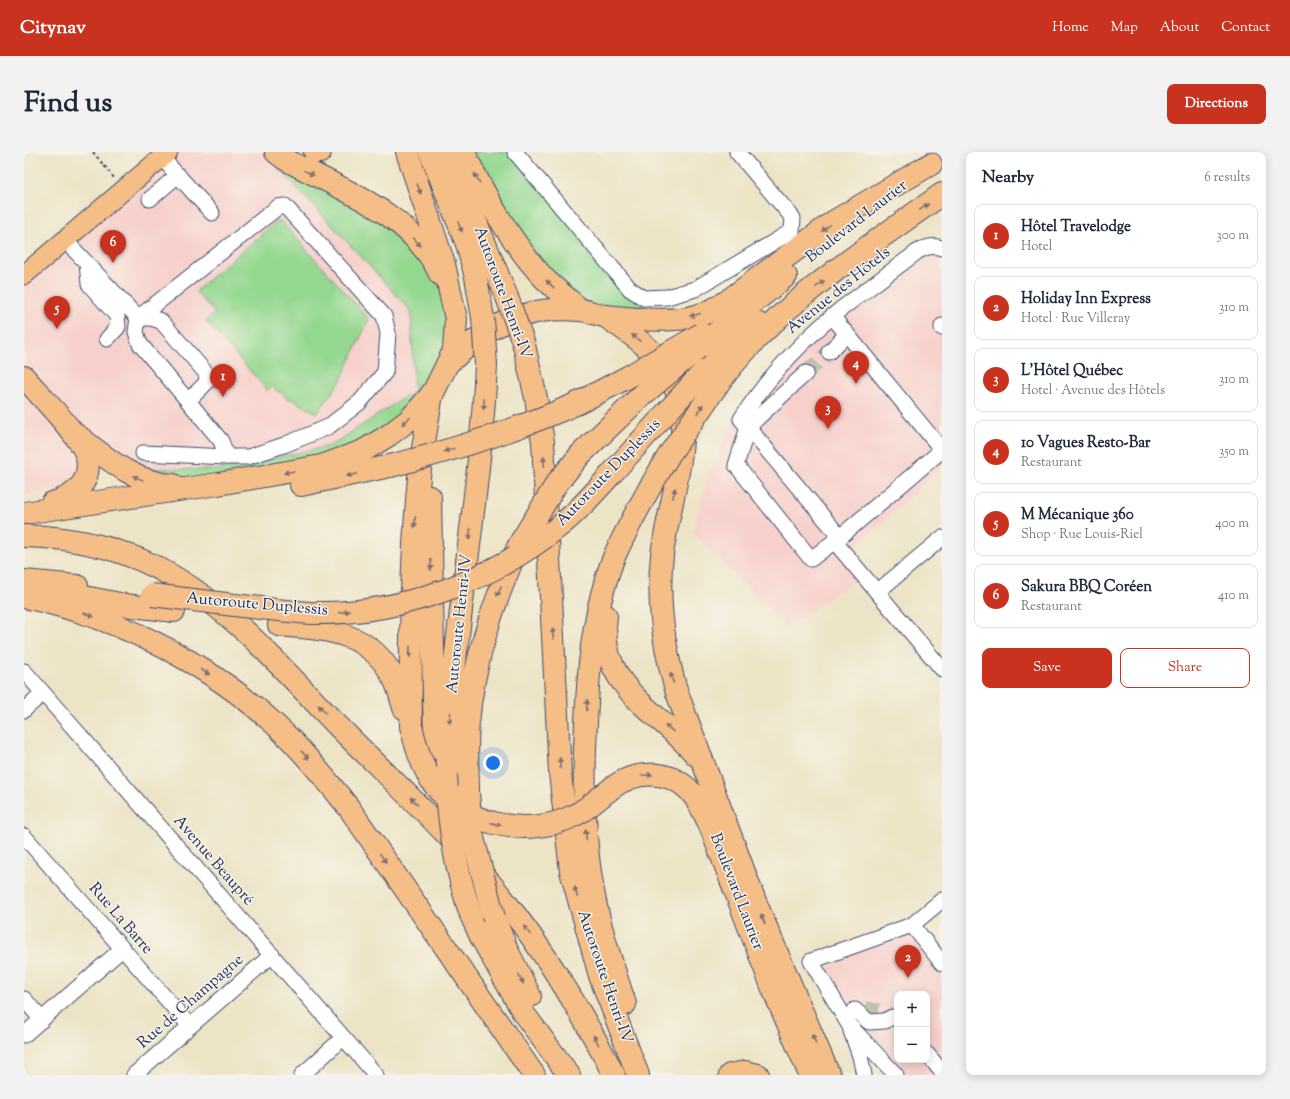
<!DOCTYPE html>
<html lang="en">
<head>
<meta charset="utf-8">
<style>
  :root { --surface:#fff; --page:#f2f2f3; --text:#1f2937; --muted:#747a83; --line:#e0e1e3; --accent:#c8321e }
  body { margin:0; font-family:"Sorts Mill Goudy",serif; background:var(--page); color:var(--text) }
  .controls { position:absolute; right:12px; bottom:12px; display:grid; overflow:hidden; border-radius:8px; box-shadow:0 2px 10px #0003 }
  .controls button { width:36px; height:36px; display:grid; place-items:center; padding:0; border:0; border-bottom:1px solid var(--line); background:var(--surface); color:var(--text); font:20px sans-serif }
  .you { position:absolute; left:469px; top:611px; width:14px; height:14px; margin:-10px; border:3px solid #fff; border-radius:50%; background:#1a73e8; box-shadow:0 0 0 6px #1a73e833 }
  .badge { display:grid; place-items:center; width:26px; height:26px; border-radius:50%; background:var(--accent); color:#fff; font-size:13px; font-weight:700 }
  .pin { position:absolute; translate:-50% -33px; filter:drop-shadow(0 1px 2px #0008) }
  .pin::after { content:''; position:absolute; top:21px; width:14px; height:12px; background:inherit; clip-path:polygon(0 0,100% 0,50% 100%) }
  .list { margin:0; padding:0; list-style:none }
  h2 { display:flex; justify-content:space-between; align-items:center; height:52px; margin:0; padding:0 16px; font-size:17px }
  h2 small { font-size:13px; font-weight:400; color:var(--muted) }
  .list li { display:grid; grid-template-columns:26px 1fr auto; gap:12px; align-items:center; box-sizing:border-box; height:64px; margin:0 8px 8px; padding:0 8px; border:1px solid var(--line); border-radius:8px }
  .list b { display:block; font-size:15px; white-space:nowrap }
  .list p { margin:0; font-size:13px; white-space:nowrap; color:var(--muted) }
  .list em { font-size:13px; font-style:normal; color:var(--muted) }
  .actions { display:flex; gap:8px; padding:12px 16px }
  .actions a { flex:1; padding:9px 0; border:1px solid var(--accent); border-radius:8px; text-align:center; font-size:14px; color:var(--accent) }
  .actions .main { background:var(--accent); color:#fff }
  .map { position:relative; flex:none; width:918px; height:923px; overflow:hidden; border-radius:8px }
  header { display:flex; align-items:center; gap:24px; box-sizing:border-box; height:56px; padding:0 20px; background:var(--accent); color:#fff }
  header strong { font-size:19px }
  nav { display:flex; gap:22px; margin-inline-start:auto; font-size:14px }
  .intro { display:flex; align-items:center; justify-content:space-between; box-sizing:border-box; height:96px; padding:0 24px }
  h1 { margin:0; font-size:28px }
  .button { padding:10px 18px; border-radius:8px; background:var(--accent); color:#fff; font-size:14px; font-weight:700 }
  main { display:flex; gap:24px; padding:0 24px }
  aside { flex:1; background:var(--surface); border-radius:8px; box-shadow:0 2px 10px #0003 }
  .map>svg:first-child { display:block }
  .built { fill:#f7d0cb; fill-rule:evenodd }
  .green { fill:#94d890; stroke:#588477 }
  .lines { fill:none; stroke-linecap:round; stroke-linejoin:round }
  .minor-tunnel { stroke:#c3c0b1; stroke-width:15; stroke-dasharray:15 8; stroke-linecap:butt }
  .minor-casing { stroke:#3a4a6e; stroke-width:17 }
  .major-casing { stroke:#3a4a6e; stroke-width:21 }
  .highway-casing { stroke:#3a4a6e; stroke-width:24 }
  .path { stroke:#3a4a6e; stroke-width:2; stroke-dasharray:3 3; stroke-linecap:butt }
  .minor { stroke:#fff; stroke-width:15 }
  .major { stroke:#f6be87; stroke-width:19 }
  .highway { stroke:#f6be87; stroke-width:22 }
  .highway-bridge-casing { stroke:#3a4a6e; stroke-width:24; stroke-linecap:butt }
  .highway-bridge { stroke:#f6be87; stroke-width:22 }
  .oneway { fill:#7e6f70 }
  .labels { text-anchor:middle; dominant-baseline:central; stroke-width:3; stroke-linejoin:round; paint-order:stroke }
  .street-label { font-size:16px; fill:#1b2f5e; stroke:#f7f3e8 }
</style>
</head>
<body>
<header>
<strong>Citynav</strong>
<nav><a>Home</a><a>Map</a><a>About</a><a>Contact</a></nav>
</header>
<div class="intro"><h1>Find us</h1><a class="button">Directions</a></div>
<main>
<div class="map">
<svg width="918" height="923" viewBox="0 0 918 923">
  <rect width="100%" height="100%" fill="#f7f3e8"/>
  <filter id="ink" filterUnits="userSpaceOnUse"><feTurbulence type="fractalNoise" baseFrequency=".025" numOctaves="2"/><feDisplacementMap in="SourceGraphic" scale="8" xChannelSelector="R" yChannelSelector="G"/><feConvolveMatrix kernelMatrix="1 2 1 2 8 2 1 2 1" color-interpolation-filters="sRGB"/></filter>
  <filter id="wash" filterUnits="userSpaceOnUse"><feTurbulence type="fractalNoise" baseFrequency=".012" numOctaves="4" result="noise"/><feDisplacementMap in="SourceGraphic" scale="16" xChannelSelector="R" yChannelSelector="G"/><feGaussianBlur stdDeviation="0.9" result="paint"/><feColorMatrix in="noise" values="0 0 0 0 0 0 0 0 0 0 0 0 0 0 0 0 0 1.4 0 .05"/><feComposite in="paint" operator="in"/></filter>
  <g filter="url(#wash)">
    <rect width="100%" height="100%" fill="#ede4c6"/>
    <g class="built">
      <polygon points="144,0 240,0 387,159 390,239 306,294 195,318 95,316 0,225 0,123"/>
      <polygon points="918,96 918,316 822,403 839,423 763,475 669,381 677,346 685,322 703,281 728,242 893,100"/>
      <polygon points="0,240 54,302 57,321 39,338 0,343"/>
      <path d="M888,773L918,811V923H878L837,875L806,829L805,817L812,809L846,795ZM873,842H903V908H873Z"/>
    </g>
    <g class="green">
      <polygon points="240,0 252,0 397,94 432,167 409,241 339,299 155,333 95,316 195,318 306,294 390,239 387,159"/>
      <polygon points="440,0 484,0 620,154 601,158 545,148"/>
      <polygon points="253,69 258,70 345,167 316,230 293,261 265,246 264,248 257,239 255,241 248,234 243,238 182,169 191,161 172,140 176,135"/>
    </g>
  </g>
  <g filter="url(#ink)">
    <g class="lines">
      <g class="minor-tunnel">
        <polyline points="782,221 805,200"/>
        <polyline points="841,857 855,859"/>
      </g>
      <g class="minor-casing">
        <g id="minor">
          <polyline points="491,0 606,137 620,146 643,145 671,137 768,79 769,66 713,0"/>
          <polyline points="138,6 188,61"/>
          <polyline points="126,47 154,23"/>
          <polyline points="41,88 114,166 127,166 137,169 182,221 183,230 164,249 116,192 112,180 114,166 254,55 261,54 360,164 364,181 361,220 336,250 304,275 260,293 224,305 203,305 197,289 164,249"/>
          <polyline points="63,112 65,132 93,164 94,175 83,187"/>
          <path d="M808,164L918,298L816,385L717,267C744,224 778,189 817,157L893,100C902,95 908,93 918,96"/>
          <polyline points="918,174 918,176"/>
          <polyline points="805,200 823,182"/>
          <polyline points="782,221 724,275 712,313 787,407 816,385"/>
          <polyline points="119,301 203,305"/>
          <polyline points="810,389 918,517"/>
          <polyline points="853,440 918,386"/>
          <polyline points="0,519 352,923"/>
          <polyline points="0,558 19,541"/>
          <polyline points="0,684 166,874"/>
          <polyline points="888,773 918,811"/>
          <polyline points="0,847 18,868"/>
          <polyline points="831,858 845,870 861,869 868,865"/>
          <polyline points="827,879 836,904 840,923"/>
          <polyline points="0,883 98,797"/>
          <polyline points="903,902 918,920"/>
          <polyline points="110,923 248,803"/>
          <polyline points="278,923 319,886"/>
          <polyline points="872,923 825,873 787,809 888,773 918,748"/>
        </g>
      </g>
      <g class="major-casing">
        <polyline id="major" points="0,123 144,0"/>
      </g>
      <g class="highway-casing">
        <g id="highway">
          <path d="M252,0L261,7C316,38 387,60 416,122"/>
          <polyline points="291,0 296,0"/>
          <polyline points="406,0 443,92 452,125 459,166"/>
          <polyline points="423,0 483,145"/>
          <path d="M440,0C458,40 489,93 519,125C530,137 544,146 556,158"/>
          <path d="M581,164C598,176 617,188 631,203C683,259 646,338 638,403C633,449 640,497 653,541L731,749L805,923"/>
          <polyline points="681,190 762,124"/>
          <polyline points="500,193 512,246 519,290 536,621 547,719 576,824 614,923"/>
          <path d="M424,211C447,191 470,171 500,163C517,158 537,156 555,158C564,158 572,163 581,164C607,167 647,171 672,164C683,161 693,156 702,150L809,70L907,12"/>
          <polyline points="680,219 708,190 733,171"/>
          <path d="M0,225C14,242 59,286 63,305C68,331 50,345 28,351"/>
          <path d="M694,232C752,153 839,99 918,42"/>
          <polyline points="554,251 602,226"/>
          <path d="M54,284C84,307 110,331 149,333"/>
          <polyline points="557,302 616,245"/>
          <polyline points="277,333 366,314"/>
          <polyline points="406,345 411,596"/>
          <polyline points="0,361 194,332 297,314 339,299 365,283 385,268 409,241 430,198 432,167 420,112 383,0"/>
          <path d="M0,384C53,385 105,398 150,425C213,462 260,519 310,570C367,628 429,683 479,747C522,801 559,862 590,923"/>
          <polyline points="0,429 53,434"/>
          <polyline points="35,440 101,453 150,459"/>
          <path d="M0,445C97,465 196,516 266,587C287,609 306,632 325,656L510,923"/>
          <path d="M582,464C573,535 634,558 672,603"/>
          <path d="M255,473C301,477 347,479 370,527C375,536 377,547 380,556"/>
          <path d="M387,574C386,491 387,408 395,325C398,297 404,269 408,241"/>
          <path d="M422,622C428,485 456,350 462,213"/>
          <path d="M588,636C610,619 642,617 664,637C674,646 679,660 685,671L749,837L786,923"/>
          <path d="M444,640C444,617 442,593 444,570C450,508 469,452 494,395"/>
          <polyline points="447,763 457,785 500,862 545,923"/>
          <polyline points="470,766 483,798 506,844"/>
          <path d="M601,852C588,811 573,770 567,727C560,684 560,641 561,597C563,534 566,470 588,410C598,385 612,361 625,337"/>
          <polyline points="706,923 721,920 734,923"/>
        </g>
      </g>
      <polyline class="path" points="69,0 91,27"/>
      <use href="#minor" class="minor"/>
      <use href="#major" class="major"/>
      <use href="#highway" class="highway"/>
      <g class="highway-bridge-casing">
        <g id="highway-bridge">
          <polyline points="483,145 500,193"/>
          <polyline points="459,166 462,213"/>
          <polyline points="602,226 677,182"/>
          <polyline points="616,245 675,195"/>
          <path d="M366,314C430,298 493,278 554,251"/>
          <polyline points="625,337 645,303 694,232"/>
          <polyline points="496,391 533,331 557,302"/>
          <path d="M128,443C161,447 194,451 227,455C247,457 268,460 288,461C377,463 470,428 538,372C560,354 579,331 598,310C626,279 653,249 680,219"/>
          <path d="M387,574C392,594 397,613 409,631C439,674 506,687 551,663C564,657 576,645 588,636"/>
          <path d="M422,622C424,670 431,717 447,763"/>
          <polyline points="444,640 447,678 470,766"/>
        </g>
      </g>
      <use href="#highway-bridge" class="highway-bridge"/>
    </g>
    <defs><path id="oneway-solid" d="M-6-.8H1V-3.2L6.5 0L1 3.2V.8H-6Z"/></defs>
    <g class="oneway">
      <use href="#oneway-solid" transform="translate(285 21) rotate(26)"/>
      <use href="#oneway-solid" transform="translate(453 26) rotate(-120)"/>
      <use href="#oneway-solid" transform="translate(395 37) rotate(71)"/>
      <use href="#oneway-solid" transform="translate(900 55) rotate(-36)"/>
      <use href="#oneway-solid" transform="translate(436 75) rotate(68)"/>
      <use href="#oneway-solid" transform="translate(802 76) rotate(143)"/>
      <use href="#oneway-solid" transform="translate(393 90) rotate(49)"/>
      <use href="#oneway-solid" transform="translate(526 132) rotate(-136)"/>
      <use href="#oneway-solid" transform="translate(796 132) rotate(-38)"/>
      <use href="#oneway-solid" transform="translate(671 163) rotate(166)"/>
      <use href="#oneway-solid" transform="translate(612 186) rotate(-142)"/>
      <use href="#oneway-solid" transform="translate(460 252) rotate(93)"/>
      <use href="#oneway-solid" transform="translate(676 257) rotate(-56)"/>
      <use href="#oneway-solid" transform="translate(382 269) rotate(139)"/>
      <use href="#oneway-solid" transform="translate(425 298) rotate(162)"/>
      <use href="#oneway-solid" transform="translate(520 310) rotate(-93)"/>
      <use href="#oneway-solid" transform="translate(265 320) rotate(170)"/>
      <use href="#oneway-solid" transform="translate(328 323) rotate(168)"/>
      <use href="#oneway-solid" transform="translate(114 326) rotate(-158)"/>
      <use href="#oneway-solid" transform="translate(650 341) rotate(-78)"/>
      <use href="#oneway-solid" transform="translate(391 370) rotate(94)"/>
      <use href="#oneway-solid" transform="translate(446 382) rotate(97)"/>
      <use href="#oneway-solid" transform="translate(407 413) rotate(89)"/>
      <use href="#oneway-solid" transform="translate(475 439) rotate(112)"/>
      <use href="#oneway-solid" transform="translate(320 460) rotate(-7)"/>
      <use href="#oneway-solid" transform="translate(65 463) rotate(21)"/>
      <use href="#oneway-solid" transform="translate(529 482) rotate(-93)"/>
      <use href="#oneway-solid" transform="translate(386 500) rotate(90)"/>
      <use href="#oneway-solid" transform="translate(181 520) rotate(31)"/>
      <use href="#oneway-solid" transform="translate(648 526) rotate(-106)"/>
      <use href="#oneway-solid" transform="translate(563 553) rotate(-87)"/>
      <use href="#oneway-solid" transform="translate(298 557) rotate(-134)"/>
      <use href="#oneway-solid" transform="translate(426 566) rotate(96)"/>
      <use href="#oneway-solid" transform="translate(645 576) rotate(-139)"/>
      <use href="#oneway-solid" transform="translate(281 603) rotate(47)"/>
      <use href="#oneway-solid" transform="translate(536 611) rotate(-93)"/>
      <use href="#oneway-solid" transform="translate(623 623) rotate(-2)"/>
      <use href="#oneway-solid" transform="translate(390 649) rotate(-135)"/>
      <use href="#oneway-solid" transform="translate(472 672) rotate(14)"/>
      <use href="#oneway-solid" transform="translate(562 683) rotate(-92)"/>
      <use href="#oneway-solid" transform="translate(359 706) rotate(55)"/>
      <use href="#oneway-solid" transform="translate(552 740) rotate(-104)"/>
      <use href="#oneway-solid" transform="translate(739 767) rotate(-113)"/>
      <use href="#oneway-solid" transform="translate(503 778) rotate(-126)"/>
      <use href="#oneway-solid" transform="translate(497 827) rotate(64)"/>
      <use href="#oneway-solid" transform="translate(790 887) rotate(-113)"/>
      <use href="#oneway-solid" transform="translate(572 888) rotate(-120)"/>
    </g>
  </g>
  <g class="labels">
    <g class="street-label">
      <text transform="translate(833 70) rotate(-38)">Boulevard Laurier</text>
      <text transform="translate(815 139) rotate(-39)">Avenue des Hôtels</text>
      <text transform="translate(478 141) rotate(70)">Autoroute Henri-IV</text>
      <text transform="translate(585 321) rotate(-46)">Autoroute Duplessis</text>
      <text transform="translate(233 453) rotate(5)">Autoroute Duplessis</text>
      <text transform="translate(436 472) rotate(-84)">Autoroute Henri-IV</text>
      <text transform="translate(189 709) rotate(49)">Avenue Beaupré</text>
      <text transform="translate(712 740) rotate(69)">Boulevard Laurier</text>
      <text transform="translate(96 767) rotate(49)">Rue La Barre</text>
      <text transform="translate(580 825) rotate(71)">Autoroute Henri-IV</text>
      <text transform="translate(167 850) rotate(-41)">Rue de Champagne</text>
    </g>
  </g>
</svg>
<div class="controls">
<button>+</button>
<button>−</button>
</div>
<div class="you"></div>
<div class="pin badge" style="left:199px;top:245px">1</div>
<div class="pin badge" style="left:884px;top:826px">2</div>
<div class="pin badge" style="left:804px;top:277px">3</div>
<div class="pin badge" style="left:832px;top:232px">4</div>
<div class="pin badge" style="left:33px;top:177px">5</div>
<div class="pin badge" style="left:89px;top:111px">6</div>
</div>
<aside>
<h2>Nearby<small>6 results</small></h2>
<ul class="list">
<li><span class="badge">1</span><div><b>Hôtel Travelodge</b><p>Hotel</p></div><em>300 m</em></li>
<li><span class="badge">2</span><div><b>Holiday Inn Express</b><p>Hotel · Rue Villeray</p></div><em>310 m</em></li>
<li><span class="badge">3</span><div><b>L'Hôtel Québec</b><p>Hotel · Avenue des Hôtels</p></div><em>310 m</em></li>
<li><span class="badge">4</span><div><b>10 Vagues Resto-Bar</b><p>Restaurant</p></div><em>350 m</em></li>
<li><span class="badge">5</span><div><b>M Mécanique 360</b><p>Shop · Rue Louis-Riel</p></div><em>400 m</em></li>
<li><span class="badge">6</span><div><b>Sakura BBQ Coréen</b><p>Restaurant</p></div><em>410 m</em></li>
</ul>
<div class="actions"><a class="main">Save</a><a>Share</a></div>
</aside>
</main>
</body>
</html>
